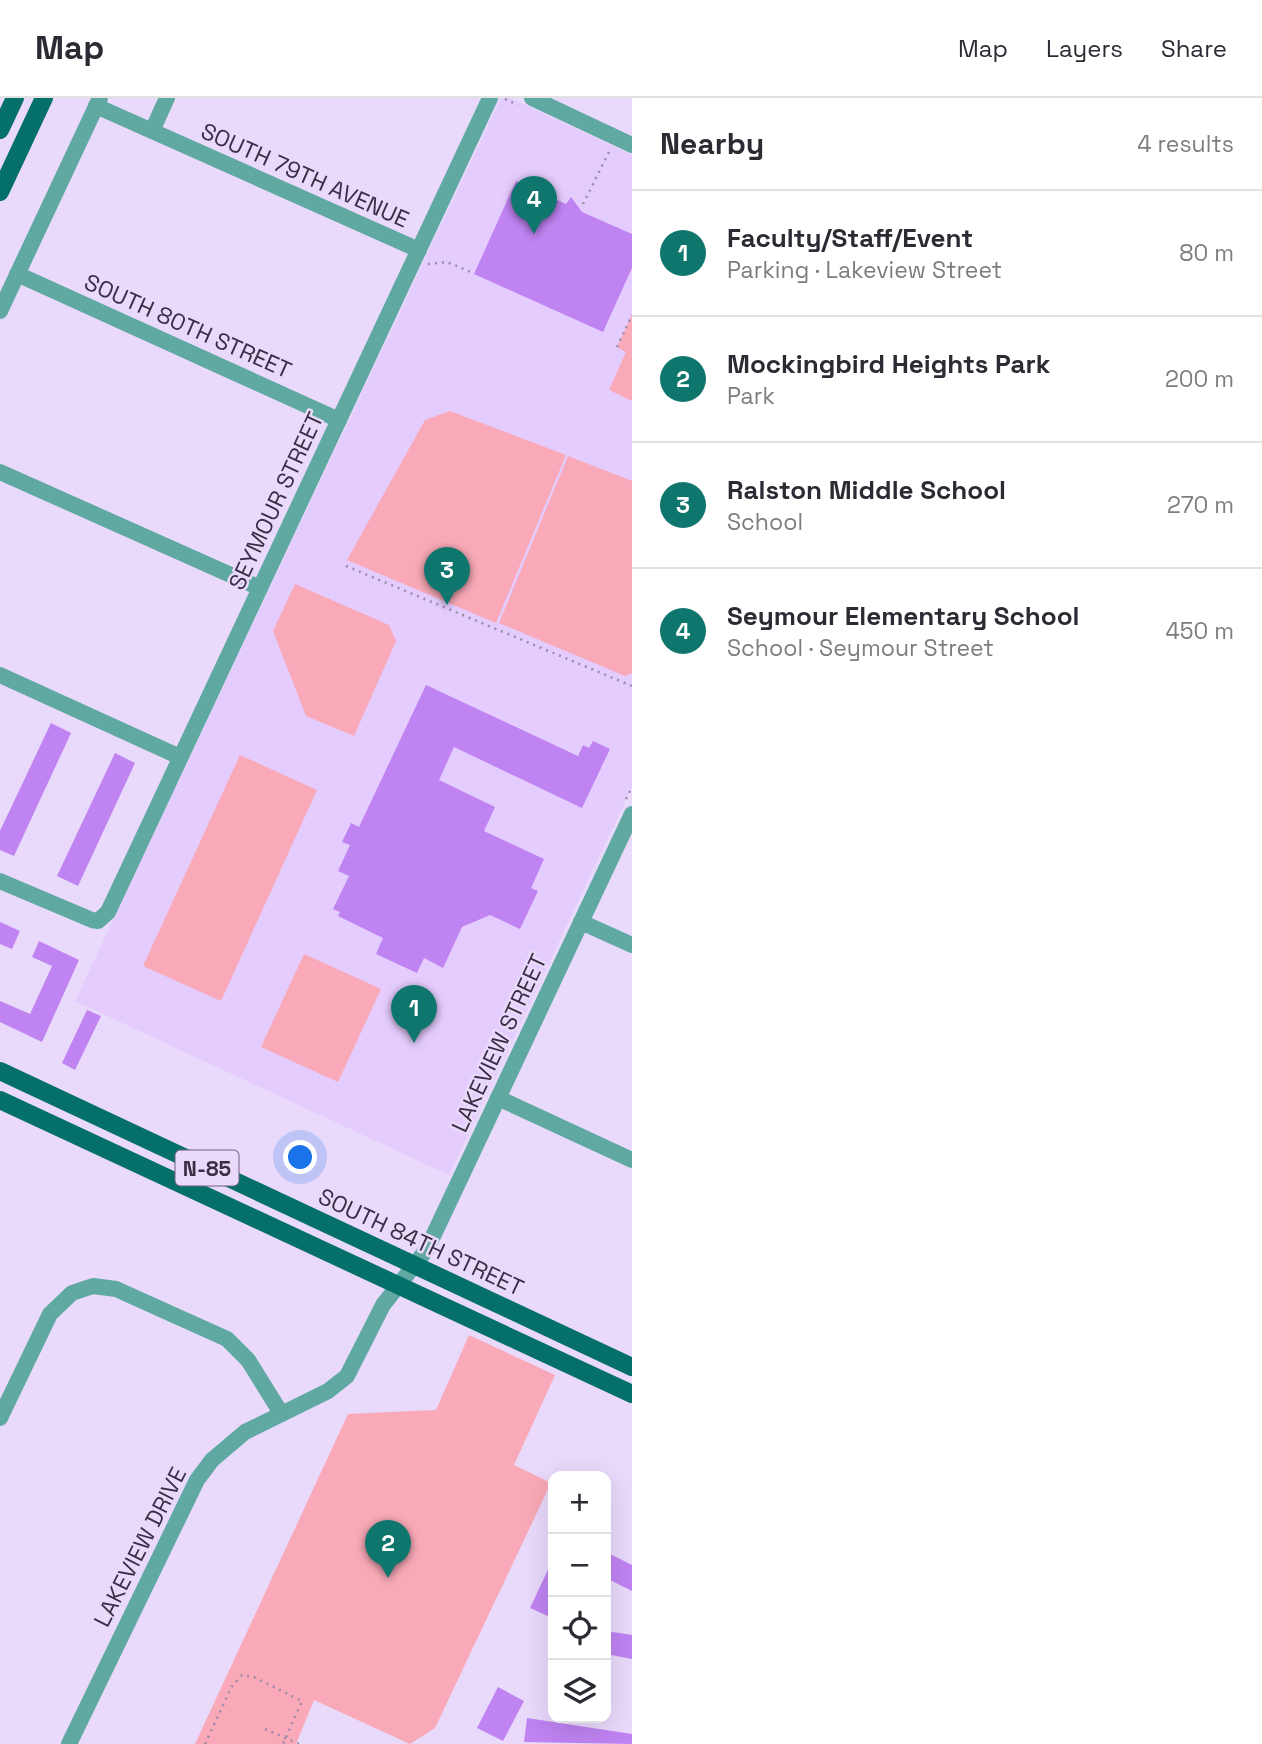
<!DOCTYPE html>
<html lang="en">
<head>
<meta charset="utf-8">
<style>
  :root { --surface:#fff; --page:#f7f7f7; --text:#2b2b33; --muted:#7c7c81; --line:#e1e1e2; --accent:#0f766e }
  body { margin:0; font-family:"Space Grotesk",sans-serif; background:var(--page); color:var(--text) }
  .controls { position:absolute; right:21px; bottom:21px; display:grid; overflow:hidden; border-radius:14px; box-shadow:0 7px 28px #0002 }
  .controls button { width:63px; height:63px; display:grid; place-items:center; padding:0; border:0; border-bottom:2px solid var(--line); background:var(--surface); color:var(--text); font:35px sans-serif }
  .you { position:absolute; left:301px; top:1060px; width:24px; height:24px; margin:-18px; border:5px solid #fff; border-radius:50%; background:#1a73e8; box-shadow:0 0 0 10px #1a73e833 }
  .badge { display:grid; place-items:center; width:46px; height:46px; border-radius:50%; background:var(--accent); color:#fff; font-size:23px; font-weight:700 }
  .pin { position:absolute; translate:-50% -58px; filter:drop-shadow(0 2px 4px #0008) }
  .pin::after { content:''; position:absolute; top:37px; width:24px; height:21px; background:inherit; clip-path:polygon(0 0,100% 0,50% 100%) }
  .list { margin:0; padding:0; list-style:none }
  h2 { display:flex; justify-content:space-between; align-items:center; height:91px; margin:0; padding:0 28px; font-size:30px }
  h2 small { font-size:23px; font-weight:400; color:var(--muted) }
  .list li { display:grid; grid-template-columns:46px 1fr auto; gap:21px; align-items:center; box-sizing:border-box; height:126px; padding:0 28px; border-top:2px solid var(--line) }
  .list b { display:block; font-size:26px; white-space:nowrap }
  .list p { margin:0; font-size:23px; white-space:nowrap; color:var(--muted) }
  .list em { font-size:23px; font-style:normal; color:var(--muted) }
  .icon { flex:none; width:38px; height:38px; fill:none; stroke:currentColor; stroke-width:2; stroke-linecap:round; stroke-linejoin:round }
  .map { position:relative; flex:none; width:632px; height:1646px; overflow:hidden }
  header { display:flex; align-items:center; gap:42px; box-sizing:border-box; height:98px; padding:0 35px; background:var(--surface); border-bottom:2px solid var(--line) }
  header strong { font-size:33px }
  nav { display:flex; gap:38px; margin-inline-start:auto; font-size:24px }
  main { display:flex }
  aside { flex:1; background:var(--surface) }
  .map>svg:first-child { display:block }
  .built { fill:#e5ccfe }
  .green { fill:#f9a9b7 }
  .building { fill:#bf83f2 }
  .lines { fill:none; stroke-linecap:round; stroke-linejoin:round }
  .path { stroke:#9a8ca9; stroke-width:2.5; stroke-dasharray:2 5; stroke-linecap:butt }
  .minor { stroke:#60a9a2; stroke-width:16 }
  .major { stroke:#056f69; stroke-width:18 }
  .labels { text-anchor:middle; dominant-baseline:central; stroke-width:5; stroke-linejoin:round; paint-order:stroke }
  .shield { fill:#e9d9fb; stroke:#6e617c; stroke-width:2 }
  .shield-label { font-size:21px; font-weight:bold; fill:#3a2e45 }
  .street-label { font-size:23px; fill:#3a2e45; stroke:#e9d9fb }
</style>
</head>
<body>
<header>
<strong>Map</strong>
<nav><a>Map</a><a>Layers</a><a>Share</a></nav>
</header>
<main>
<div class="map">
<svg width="632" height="1646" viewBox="0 0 632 1646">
  <rect width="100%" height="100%" fill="#e9d9fb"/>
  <polygon class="built" points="501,0 510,0 632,57 632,689 449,1077 75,903"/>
  <g class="green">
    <polygon points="632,217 632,303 609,292 626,254 617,249"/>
    <polygon points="450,313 566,357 496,525 347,462 425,322"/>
    <polygon points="568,358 632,383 632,575 625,578 499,525"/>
    <polygon points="295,486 389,527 396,543 354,638 306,618 273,533"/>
    <polygon points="240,657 317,692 221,903 143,868"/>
    <polygon points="304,856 381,891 338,984 261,949"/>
    <polygon points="469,1237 555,1277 514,1367 551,1385 435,1630 410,1646 314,1602 296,1646 195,1646 348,1316 436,1312"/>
  </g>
  <g class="building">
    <polygon points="516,83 566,106 571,99 582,114 632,136 632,170 603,234 474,176"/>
    <polygon points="426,587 578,658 583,647 589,650 593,643 610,651 582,710 454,649 439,682 495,709 484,733 544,761 531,790 538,793 520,831 490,817 462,829 443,870 424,860 417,875 376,856 383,840 338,818 340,814 333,811 349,778 338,773 350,747 342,744 351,725 359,729"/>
    <polygon points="51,625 71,635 14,758 0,752 0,733"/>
    <polygon points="115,655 135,665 78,788 57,778"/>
    <polygon points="0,824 20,833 12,851 0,846"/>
    <polygon points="39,843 79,862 42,944 0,924 0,903 30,916 52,868 32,859"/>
    <polygon points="87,912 101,918 75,972 62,965"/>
    <polygon points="606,1454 632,1467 632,1493 606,1480"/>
    <polygon points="553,1461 553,1513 550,1519 530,1510"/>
    <polygon points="606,1533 632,1537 632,1561 606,1556"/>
    <polygon points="498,1589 524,1603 503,1643 477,1630"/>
    <polygon points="527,1620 632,1636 632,1646 524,1644"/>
  </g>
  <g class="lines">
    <g class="path">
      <polyline points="505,1 518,7"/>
      <polyline points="583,106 609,54"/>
      <polyline points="428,166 447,164 471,174"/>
      <polyline points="617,249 632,217"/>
      <polyline points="346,468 632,588"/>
      <polyline points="626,701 632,689"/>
      <polyline points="265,1631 299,1646"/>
      <polyline points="205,1646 232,1588 242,1577 254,1579 302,1603 283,1646"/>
    </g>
    <g class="minor">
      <polyline points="532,0 632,47"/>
      <polyline points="96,8 419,152"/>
      <polyline points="152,33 167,0"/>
      <polyline points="17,176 339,322"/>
      <polyline points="0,213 100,0"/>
      <polyline points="0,374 260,490"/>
      <polyline points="0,577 180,659"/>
      <polyline points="0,783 92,822 98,823 108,814 490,0"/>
      <polyline points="581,824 632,847"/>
      <polyline points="498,1000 632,1062"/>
      <polyline points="0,1320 50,1216 72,1195 93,1188 116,1191 227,1241 248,1262 281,1315"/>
      <polyline points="69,1646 197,1382 212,1362 245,1334 328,1293 347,1278 383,1207 427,1151 632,716"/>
    </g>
    <g class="major">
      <polyline points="0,32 15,0"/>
      <polyline points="0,94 44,0"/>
      <polyline points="0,973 632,1269"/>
      <polyline points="0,1002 632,1296"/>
    </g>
  </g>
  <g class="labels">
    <rect class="shield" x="175.5" y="1052.5" width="63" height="35" rx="5"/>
    <g class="shield-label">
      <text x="207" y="1070">N-85</text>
    </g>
    <g class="street-label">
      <text transform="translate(305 77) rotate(24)">SOUTH 79TH AVENUE</text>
      <text transform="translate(188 228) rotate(24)">SOUTH 80TH STREET</text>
      <text transform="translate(276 403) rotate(-65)">SEYMOUR STREET</text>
      <text transform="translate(499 945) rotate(-65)">LAKEVIEW STREET</text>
      <text transform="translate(421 1144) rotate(25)">SOUTH 84TH STREET</text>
      <text transform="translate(140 1449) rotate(-63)">LAKEVIEW DRIVE</text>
    </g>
  </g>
</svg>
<div class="controls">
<button>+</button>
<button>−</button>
<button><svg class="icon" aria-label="locate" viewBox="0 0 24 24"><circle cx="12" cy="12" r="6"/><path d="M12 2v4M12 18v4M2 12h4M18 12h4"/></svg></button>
<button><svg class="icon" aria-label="layers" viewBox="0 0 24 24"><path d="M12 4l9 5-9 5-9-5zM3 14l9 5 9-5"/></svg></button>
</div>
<div class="you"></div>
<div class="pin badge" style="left:414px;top:945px">1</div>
<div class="pin badge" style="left:388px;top:1480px">2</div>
<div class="pin badge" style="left:447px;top:507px">3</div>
<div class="pin badge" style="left:534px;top:136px">4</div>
</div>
<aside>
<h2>Nearby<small>4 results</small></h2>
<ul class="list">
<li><span class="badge">1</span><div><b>Faculty/Staff/Event</b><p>Parking · Lakeview Street</p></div><em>80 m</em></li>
<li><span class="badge">2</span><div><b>Mockingbird Heights Park</b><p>Park</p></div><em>200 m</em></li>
<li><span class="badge">3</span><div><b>Ralston Middle School</b><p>School</p></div><em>270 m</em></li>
<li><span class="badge">4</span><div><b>Seymour Elementary School</b><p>School · Seymour Street</p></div><em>450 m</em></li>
</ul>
</aside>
</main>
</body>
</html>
